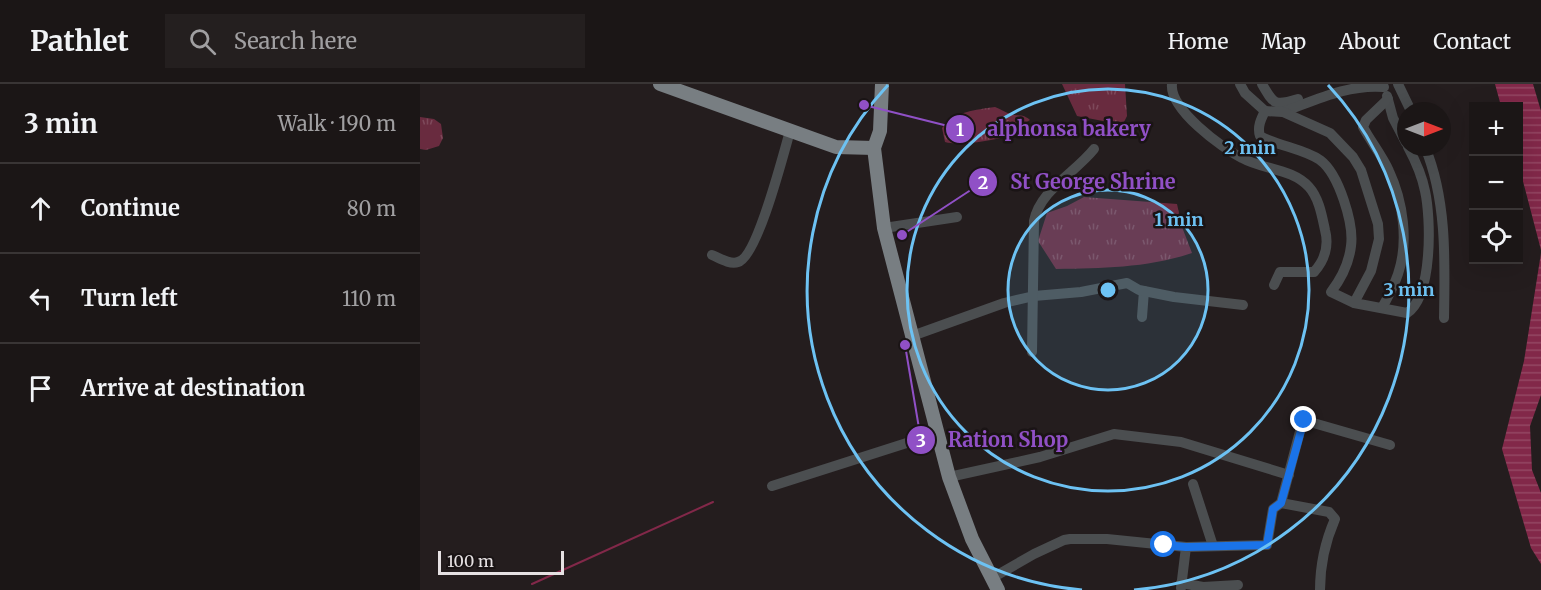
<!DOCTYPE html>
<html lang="en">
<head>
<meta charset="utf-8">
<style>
  :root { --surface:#1b1616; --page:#241f1f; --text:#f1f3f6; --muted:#a09fa1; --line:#393535 }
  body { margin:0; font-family:Merriweather,serif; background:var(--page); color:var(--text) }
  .controls { position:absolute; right:18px; top:18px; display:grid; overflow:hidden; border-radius:0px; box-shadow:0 6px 24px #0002 }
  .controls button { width:54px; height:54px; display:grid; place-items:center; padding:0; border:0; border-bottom:2px solid var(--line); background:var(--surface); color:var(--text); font:30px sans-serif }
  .compass { position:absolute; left:977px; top:18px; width:54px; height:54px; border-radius:50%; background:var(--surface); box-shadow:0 6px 24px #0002; rotate:90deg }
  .scale { position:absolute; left:18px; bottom:15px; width:126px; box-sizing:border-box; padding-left:6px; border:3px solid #e6e1e3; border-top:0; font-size:16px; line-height:21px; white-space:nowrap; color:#e6e1e3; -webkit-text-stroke:4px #1a1415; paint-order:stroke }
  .stop { position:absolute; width:18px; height:18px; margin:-14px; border:4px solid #1a73e8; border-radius:50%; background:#fff }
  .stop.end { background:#1a73e8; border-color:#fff; box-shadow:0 2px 6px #0008 }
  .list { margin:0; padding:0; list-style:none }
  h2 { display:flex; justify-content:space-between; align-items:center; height:78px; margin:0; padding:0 24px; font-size:26px }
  h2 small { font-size:20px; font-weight:400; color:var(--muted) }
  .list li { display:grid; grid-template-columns:39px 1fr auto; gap:18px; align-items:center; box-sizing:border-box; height:90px; padding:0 24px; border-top:2px solid var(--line) }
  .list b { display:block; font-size:22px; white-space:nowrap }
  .list em { font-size:20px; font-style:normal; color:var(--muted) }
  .icon { flex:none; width:33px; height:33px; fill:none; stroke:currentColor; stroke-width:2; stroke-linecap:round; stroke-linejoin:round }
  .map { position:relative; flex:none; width:1121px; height:506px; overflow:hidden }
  header { display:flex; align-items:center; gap:36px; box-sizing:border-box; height:84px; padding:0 30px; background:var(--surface); border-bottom:2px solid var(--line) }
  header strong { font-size:28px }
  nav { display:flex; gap:33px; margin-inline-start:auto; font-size:21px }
  .search { width:420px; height:54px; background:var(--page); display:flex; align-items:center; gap:15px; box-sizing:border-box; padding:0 21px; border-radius:0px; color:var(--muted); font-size:22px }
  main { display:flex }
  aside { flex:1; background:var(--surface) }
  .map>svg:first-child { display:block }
  .grass { fill:url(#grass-tufts) }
  .water { fill:url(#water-rules) }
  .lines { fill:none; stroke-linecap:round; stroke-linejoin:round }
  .stream { stroke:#822849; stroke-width:2 }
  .minor { stroke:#4b4e50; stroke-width:10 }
  .major { stroke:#787e82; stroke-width:14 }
  .route { stroke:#1a73e8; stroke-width:8 }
  .ring { fill:none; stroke:#6dc2f3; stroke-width:3 }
  .centre { fill:#6dc2f3; stroke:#1a1415; stroke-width:3 }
  .ring-label { font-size:18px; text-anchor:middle; font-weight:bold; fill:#6dc2f3; stroke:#1a1415; stroke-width:5; stroke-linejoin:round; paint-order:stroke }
  .leader { fill:none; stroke:#9050c6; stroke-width:2 }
  .callout-dot { fill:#9050c6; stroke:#1a1415; stroke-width:2 }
  .mark-label { font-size:18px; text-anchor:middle; font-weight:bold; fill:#fff }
  .callout-label { font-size:20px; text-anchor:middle; font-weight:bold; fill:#9050c6; stroke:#1a1415; stroke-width:5; stroke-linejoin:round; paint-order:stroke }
</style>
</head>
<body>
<header>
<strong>Pathlet</strong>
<div class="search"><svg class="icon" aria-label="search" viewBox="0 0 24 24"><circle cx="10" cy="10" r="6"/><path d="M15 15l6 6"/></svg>Search here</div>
<nav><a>Home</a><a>Map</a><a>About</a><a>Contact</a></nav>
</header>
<main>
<aside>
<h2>3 min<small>Walk · 190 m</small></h2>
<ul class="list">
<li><svg class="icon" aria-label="ahead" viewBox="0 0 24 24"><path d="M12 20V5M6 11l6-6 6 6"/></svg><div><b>Continue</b></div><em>80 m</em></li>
<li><svg class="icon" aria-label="left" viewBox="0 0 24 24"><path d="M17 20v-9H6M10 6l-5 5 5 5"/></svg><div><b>Turn left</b></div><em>110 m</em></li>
<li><svg class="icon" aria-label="arrive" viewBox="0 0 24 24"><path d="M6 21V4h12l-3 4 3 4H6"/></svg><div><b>Arrive at destination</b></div></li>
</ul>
</aside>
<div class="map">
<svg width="1121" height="506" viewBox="0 0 1121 506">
  <defs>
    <pattern id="grass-tufts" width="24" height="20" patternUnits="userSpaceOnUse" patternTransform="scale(1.5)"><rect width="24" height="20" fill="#692b3f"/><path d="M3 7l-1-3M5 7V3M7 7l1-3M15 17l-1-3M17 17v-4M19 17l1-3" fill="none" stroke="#7e495b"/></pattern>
    <pattern id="water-rules" width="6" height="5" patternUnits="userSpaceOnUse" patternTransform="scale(1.5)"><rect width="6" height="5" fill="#822849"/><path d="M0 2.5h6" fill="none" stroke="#944763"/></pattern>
  </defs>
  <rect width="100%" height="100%" fill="#241d1e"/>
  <g class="grass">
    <polygon points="642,0 705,0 707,32 704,38 683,37 657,32"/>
    <path d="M575,23C581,25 584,28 590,30C598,33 602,29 610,36L586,50L584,53C571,57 538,62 525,58L522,44C536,27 555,26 575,23Z"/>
    <polygon points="0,33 14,35 21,40 23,54 19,62 6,66 0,65"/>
    <path d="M664,113L757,120L762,143L772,169C728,184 682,184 636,185L618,157L627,129L647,122Z"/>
  </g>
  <g class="water">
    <polygon points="1075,0 1113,0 1121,27 1121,166 1099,82 1098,22 1081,22"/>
    <polygon points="1121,169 1121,311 1110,342 1112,386 1121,409 1121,480 1111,464 1082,365 1104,277"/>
  </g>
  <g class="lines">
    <polyline class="stream" points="112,500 293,418"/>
    <g class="minor">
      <path d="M752,0C749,25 802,64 822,74C843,86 872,84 889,103C899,114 902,132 905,146C909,161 905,176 894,188H860L854,201"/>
      <polyline points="820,0 825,9 845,27"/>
      <path d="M842,0C854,21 855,22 878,15"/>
      <polyline points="978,0 991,27"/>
      <polyline points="967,12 973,34 986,59"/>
      <path d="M863,28C896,16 928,0 964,3"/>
      <path d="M1005,63C1027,116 1025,177 1024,234"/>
      <polyline points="464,144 537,133"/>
      <path d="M292,171C299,174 310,181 318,178C337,174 364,68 370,47"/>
      <path d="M934,219L951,187L959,155L958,140L941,86L933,73L910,49L863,28L845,27C841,35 837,43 840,52C858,62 884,65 900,76C919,90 934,140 931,162C929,179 921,195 911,208L934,219L987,229C1013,212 1011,134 1005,107C1002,92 995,76 988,63"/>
      <path d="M962,224C968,213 974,202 978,190C989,158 983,117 969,87C962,71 951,58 943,43L946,36L968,15"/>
      <polyline points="722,233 724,207"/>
      <polyline points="492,252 584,219 614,212 661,208 707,199 719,206 754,213 823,221"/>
      <path d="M612,268L614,137C620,106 655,89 674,65"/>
      <polyline points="529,393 620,373 694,350 761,358 869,391"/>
      <polyline points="773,400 793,462"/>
      <polyline points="352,402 518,349"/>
      <path d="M861,419L909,428L915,435C905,458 900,480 900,506"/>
      <polyline points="572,494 614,470 644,456 650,455 687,455 766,463 847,461 853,425 861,419 883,336 970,361"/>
      <polyline points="761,499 783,503 818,501"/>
      <polyline points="761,504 766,463"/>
    </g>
    <g class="major">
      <polyline points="240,0 416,63 454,64"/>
      <polyline points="462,0 460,47 454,64 464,144 529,393 552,455 578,506"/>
    </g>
  </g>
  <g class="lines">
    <polyline class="route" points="744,461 766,463 847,461 853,425 861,419 884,336"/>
  </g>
  <circle cx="688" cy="206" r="100" fill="#6dc2f3" fill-opacity=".12"/>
  <g class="ring">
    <circle cx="688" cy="206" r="100"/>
    <circle cx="688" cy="206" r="201"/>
    <path d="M662 506A301 301 0 0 1 468 1M908 1A301 301 0 0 1 714 506"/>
  </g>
  <circle cx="688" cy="206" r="9" class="centre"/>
  <g class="ring-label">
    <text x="830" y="70">2 min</text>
    <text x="759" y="142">1 min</text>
    <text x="989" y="212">3 min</text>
  </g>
  <path class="leader" d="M444 21L540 45M482 151L563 98M485 261L501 356"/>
  <g class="callout-dot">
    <circle cx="444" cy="21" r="6"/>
    <circle cx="482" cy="151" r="6"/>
    <circle cx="485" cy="261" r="6"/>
    <circle cx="540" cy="45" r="15"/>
    <circle cx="563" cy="98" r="15"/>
    <circle cx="501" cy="356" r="15"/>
  </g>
  <g class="mark-label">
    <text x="540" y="52">1</text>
    <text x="563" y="105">2</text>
    <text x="501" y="363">3</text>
  </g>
  <g class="callout-label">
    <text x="649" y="52">alphonsa bakery</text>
    <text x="673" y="105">St George Shrine</text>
    <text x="588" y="363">Ration Shop</text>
  </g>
</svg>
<div class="controls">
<button>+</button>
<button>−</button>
<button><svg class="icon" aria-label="locate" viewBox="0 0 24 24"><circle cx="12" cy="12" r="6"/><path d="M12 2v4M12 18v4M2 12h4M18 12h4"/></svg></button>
</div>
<svg class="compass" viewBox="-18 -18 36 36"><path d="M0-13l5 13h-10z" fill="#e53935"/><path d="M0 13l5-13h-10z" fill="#a09fa1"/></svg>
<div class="scale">100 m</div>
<div class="stop" style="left:744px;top:461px"></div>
<div class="stop end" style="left:884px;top:336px"></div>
</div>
</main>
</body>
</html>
